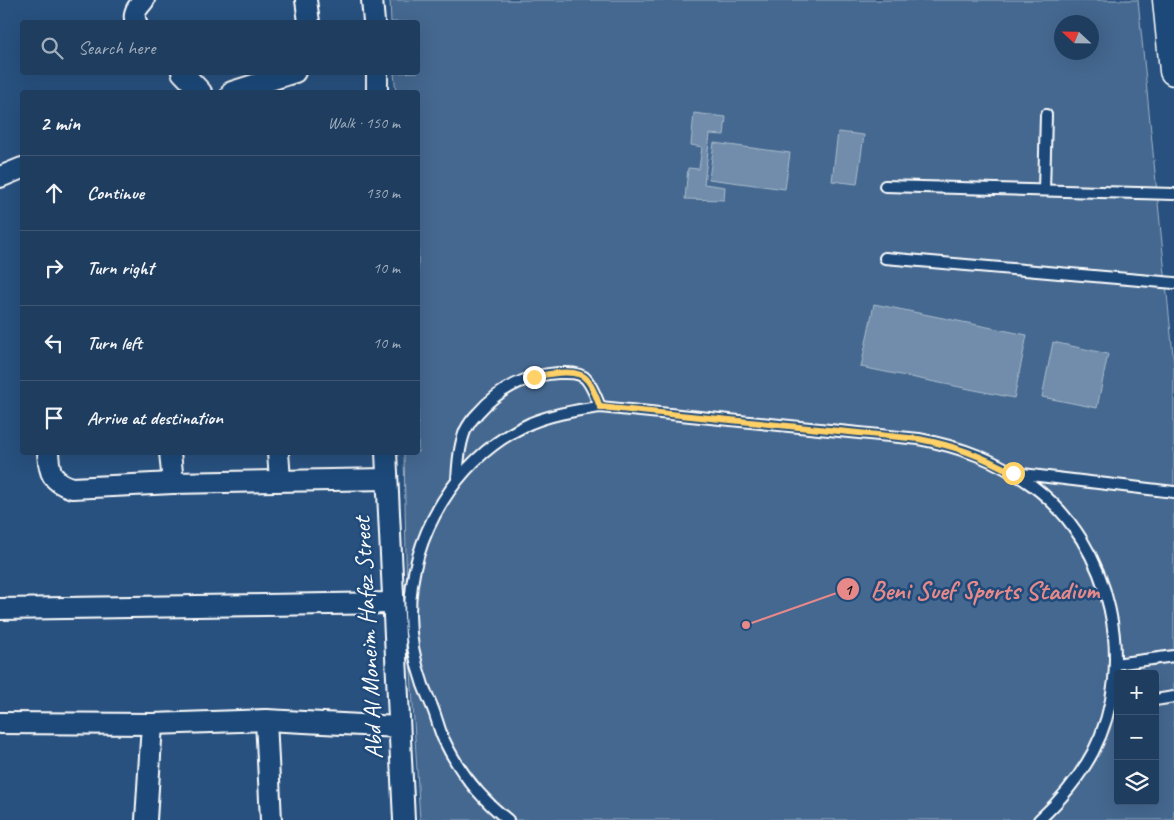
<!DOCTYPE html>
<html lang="en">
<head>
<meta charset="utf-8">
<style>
  :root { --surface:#1e3d5f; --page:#264465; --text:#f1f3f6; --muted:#a1aebd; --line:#3c5674 }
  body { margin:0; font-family:Caveat,sans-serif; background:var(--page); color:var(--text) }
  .controls { position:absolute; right:15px; bottom:15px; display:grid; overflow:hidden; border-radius:5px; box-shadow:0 5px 20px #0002 }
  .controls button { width:45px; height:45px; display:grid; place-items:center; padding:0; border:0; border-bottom:1px solid var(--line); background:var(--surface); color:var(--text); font:25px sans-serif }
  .compass { position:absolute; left:1054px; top:15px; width:45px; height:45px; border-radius:50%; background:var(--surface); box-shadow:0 5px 20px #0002; rotate:292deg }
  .stop { position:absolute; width:15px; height:15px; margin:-11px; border:4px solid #ffd166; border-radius:50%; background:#fff }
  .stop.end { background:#ffd166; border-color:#fff; box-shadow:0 1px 5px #0008 }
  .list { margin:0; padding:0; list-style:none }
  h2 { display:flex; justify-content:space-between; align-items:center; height:65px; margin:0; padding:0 20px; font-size:21px }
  h2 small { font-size:16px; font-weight:400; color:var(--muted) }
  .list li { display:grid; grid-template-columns:32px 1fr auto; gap:15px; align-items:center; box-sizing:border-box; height:75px; padding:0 20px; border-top:1px solid var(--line) }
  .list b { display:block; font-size:19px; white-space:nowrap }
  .list em { font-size:16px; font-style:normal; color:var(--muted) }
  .icon { flex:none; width:28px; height:28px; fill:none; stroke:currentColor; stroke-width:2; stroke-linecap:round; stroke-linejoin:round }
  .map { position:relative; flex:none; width:1174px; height:820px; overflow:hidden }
  .search { position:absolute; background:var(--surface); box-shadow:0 5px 20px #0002; left:20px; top:20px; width:400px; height:55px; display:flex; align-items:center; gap:12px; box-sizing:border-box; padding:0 18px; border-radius:5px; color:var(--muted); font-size:19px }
  .panel { position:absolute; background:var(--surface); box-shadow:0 5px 20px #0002; left:20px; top:90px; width:400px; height:365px; border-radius:5px }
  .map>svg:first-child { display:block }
  .green { fill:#446890; stroke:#a2b4c8; fill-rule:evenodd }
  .water { fill:#718dab; stroke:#aabbcd }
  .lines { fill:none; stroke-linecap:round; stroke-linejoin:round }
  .service-casing { stroke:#fff; stroke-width:14 }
  .minor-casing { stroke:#fff; stroke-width:24 }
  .trunk-casing { stroke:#fff; stroke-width:31 }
  .service { stroke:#1f4a7a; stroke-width:10 }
  .minor { stroke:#1f4a7a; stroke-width:20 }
  .trunk { stroke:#1f4a7a; stroke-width:28 }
  .route { stroke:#ffd166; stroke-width:6 }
  .labels { text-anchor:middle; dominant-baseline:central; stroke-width:5; stroke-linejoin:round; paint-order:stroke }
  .street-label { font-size:25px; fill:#fff; stroke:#1f4a7a }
  .leader { fill:none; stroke:#e88989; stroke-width:2 }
  .callout-dot { fill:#e88989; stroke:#1f4a7a; stroke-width:2 }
  .mark-label { font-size:15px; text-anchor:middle; font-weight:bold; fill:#111 }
  .callout-label { font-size:26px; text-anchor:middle; font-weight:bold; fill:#e88989; stroke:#1f4a7a; stroke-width:5; stroke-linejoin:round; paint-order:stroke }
</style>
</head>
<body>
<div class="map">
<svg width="1174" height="820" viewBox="0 0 1174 820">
  <rect width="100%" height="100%" fill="#28517f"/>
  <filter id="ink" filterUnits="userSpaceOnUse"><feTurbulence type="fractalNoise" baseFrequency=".02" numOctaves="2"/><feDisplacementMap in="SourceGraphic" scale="10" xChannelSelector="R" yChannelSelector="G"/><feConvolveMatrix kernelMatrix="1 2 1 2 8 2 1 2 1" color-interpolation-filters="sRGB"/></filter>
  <g filter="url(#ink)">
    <path class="green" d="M390,0H1138L1174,365V820H420L407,606L404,453L418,452V92H396L394,73L418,72V22H391ZM1062,22H1092V52H1062ZM1118,674H1155V801H1118Z"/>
    <g class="water">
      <polygon points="694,113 726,117 724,135 710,134 704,184 725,187 724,200 685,199 688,168 699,169 702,147 691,145"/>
      <polygon points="838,132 864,135 857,184 832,181"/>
      <polygon points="714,143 790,153 785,189 709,179"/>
      <polygon points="874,304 1027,335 1014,398 861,367"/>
      <polygon points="1053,342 1108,354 1097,408 1042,397"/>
    </g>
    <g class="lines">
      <g class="service-casing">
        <g id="service">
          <polyline points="885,186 1174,194"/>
          <polyline points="1044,190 1046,115"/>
          <polyline points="885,258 1174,283"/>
          <polyline points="1014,473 1174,492"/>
          <path d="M457,480C458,464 459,447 465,431C468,425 473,418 478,413C499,389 527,375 558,373C568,373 576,372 584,377C591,383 597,399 600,407"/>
          <polyline points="1115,664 1174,656"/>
          <polyline points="1155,700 1174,697"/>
          <path d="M508,820C480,798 458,770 443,738C439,729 437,719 433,709C430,701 426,693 423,685C415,662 410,638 410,614C410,535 457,456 531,423C553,414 576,410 600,407L919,439C961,447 997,460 1033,486C1112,545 1138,665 1093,752C1079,778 1061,800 1039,820"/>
        </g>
      </g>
      <g class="minor-casing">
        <g id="minor">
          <polyline points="306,0 309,22"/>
          <polyline points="372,0 374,22"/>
          <path d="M136,22C132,13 138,7 144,0"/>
          <polyline points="182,72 201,92"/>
          <polyline points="377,72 377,92"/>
          <polyline points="232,92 295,72"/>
          <polyline points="0,177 22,168"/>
          <path d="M48,452C49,473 52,482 72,488L173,483L387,479"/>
          <polyline points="170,452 173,483"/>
          <polyline points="278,452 280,480"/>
          <polyline points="386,452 404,820"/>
          <polyline points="0,609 393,603"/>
          <polyline points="266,720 271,820"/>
          <polyline points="0,723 152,724 266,720 399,727"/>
          <polyline points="146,820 152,724"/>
        </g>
      </g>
      <g class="trunk-casing">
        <polyline id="trunk" points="1167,0 1174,71"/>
      </g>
      <use href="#service" class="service"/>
      <use href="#minor" class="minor"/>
      <use href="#trunk" class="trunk"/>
    </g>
  </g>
  <g class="lines" filter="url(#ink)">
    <path class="route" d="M534,377C549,374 579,367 588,381C594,389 597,399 600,407L919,439C955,446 980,455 1013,473"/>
  </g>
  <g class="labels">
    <g class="street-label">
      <text transform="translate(368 638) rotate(-93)">Abd Al Moneim Hafez Street</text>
    </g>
  </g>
  <path class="leader" d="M746 625L848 589"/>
  <g class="callout-dot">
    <circle cx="746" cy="625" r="5"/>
    <circle cx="848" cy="589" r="12"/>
  </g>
  <g class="mark-label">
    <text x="848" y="595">1</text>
  </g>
  <g class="callout-label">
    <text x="985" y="599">Beni Suef Sports Stadium</text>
  </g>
</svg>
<div class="controls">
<button>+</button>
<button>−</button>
<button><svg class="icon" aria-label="layers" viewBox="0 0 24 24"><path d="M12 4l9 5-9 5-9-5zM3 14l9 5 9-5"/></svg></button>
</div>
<svg class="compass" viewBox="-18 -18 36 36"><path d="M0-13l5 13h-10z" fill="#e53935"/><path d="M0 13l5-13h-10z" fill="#a1aebd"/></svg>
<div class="stop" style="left:1013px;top:473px"></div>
<div class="stop end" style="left:534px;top:377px"></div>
<div class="search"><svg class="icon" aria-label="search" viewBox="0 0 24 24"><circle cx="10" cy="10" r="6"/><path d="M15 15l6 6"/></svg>Search here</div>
<section class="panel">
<h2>2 min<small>Walk · 150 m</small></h2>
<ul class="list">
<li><svg class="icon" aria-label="ahead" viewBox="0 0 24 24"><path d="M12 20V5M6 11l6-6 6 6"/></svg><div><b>Continue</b></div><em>130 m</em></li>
<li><svg class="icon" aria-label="right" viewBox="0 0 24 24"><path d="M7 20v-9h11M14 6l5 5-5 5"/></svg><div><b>Turn right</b></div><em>10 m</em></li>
<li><svg class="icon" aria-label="left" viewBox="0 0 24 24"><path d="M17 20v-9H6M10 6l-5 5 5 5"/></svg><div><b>Turn left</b></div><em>10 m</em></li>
<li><svg class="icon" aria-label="arrive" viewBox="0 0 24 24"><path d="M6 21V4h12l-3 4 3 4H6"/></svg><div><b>Arrive at destination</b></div></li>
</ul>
</section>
</div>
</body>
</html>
